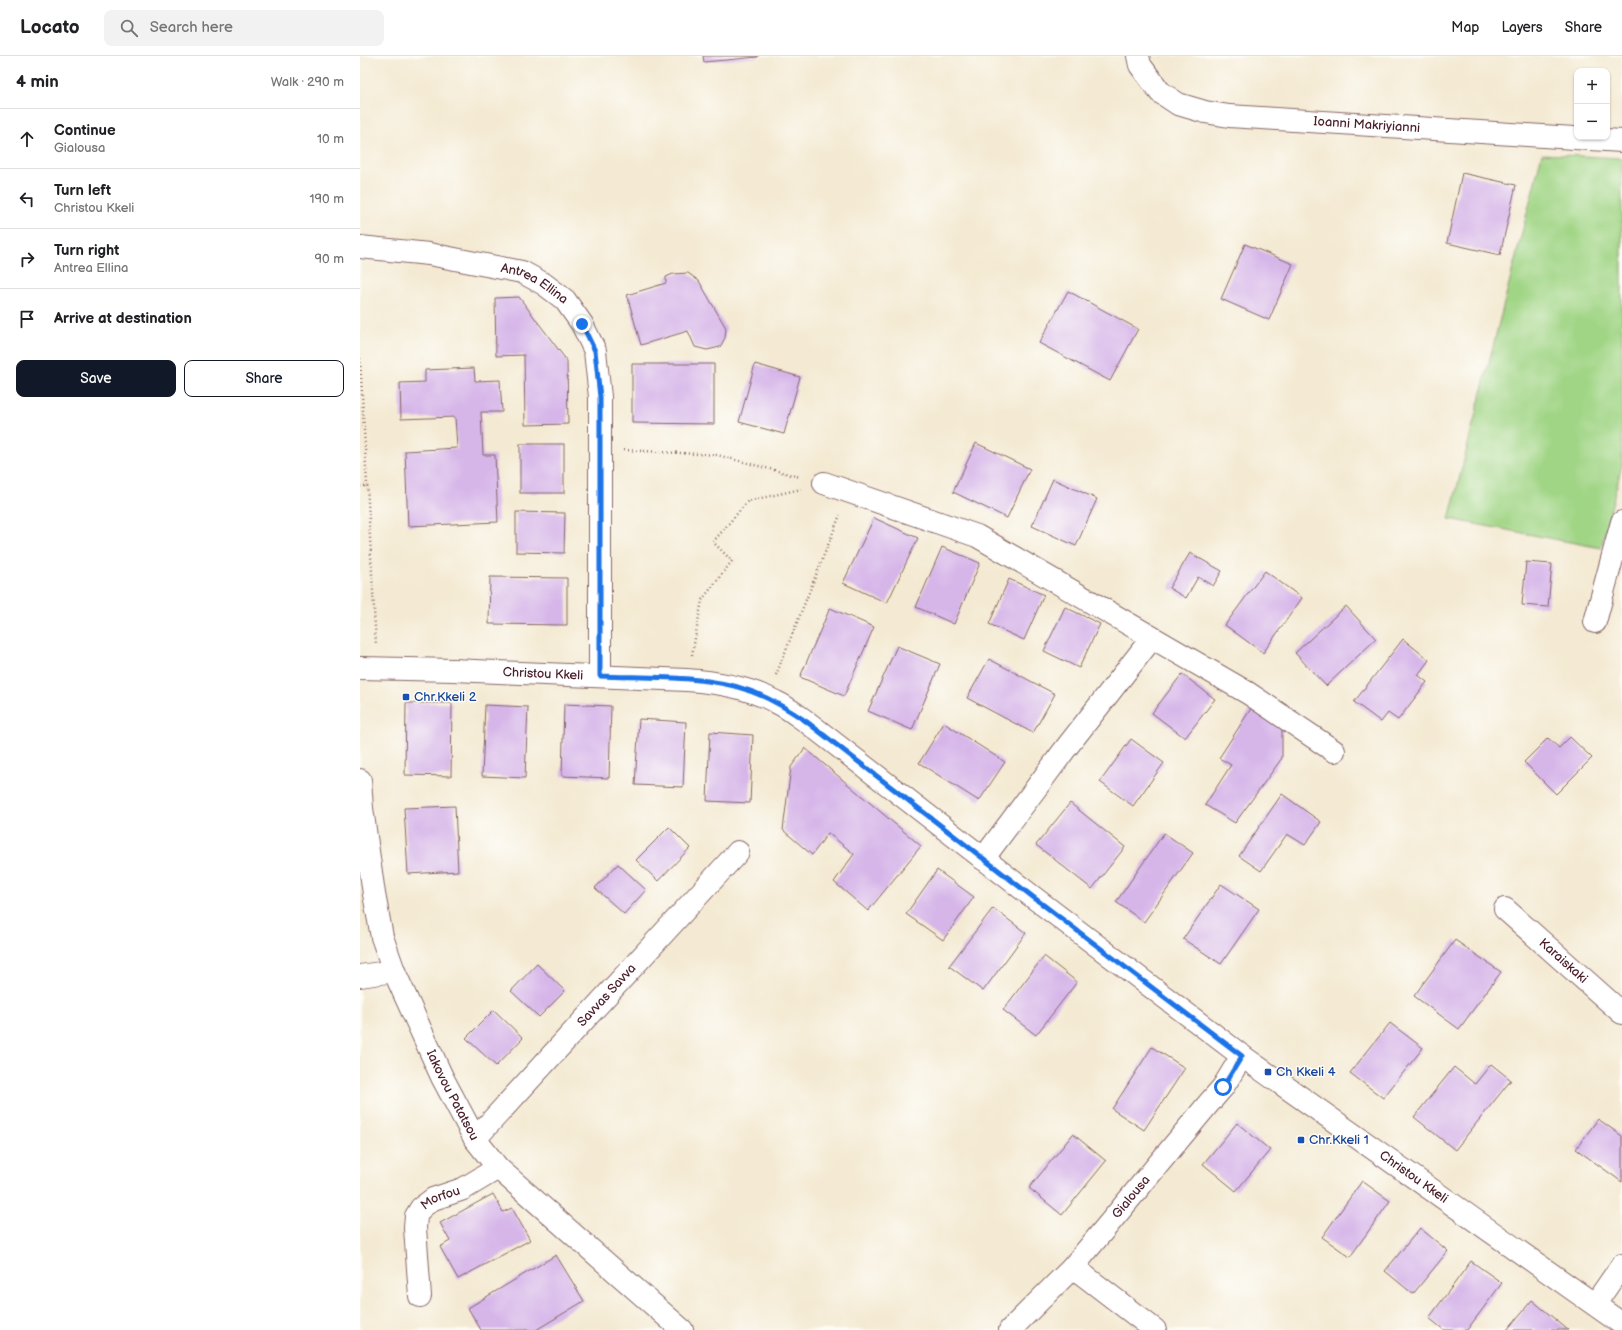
<!DOCTYPE html>
<html lang="en">
<head>
<meta charset="utf-8">
<style>
  :root { --surface:#fff; --page:#f2f2f2; --text:#202124; --muted:#757577; --line:#e0e0e0; --accent:#111827 }
  body { margin:0; font-family:"Balsamiq Sans",sans-serif; background:var(--page); color:var(--text) }
  .controls { position:absolute; right:12px; top:12px; display:grid; overflow:hidden; border-radius:8px; box-shadow:0 1px 3px #0004 }
  .controls button { width:36px; height:36px; display:grid; place-items:center; padding:0; border:0; border-bottom:1px solid var(--line); background:var(--surface); color:var(--text); font:20px sans-serif }
  .stop { position:absolute; width:12px; height:12px; margin:-9px; border:3px solid #1a73e8; border-radius:50%; background:#fff }
  .stop.end { background:#1a73e8; border-color:#fff; box-shadow:0 1px 4px #0008 }
  .list { margin:0; padding:0; list-style:none }
  h2 { display:flex; justify-content:space-between; align-items:center; height:52px; margin:0; padding:0 16px; font-size:17px }
  h2 small { font-size:13px; font-weight:400; color:var(--muted) }
  .list li { display:grid; grid-template-columns:26px 1fr auto; gap:12px; align-items:center; box-sizing:border-box; height:60px; padding:0 16px; border-top:1px solid var(--line) }
  .list b { display:block; font-size:15px; white-space:nowrap }
  .list p { margin:0; font-size:13px; white-space:nowrap; color:var(--muted) }
  .list em { font-size:13px; font-style:normal; color:var(--muted) }
  .actions { display:flex; gap:8px; padding:12px 16px }
  .actions a { flex:1; padding:9px 0; border:1px solid var(--accent); border-radius:8px; text-align:center; font-size:14px; color:var(--accent) }
  .actions .main { background:var(--accent); color:#fff }
  .icon { flex:none; width:22px; height:22px; fill:none; stroke:currentColor; stroke-width:2; stroke-linecap:round; stroke-linejoin:round }
  .map { position:relative; flex:none; width:1262px; height:1274px; overflow:hidden }
  header { display:flex; align-items:center; gap:24px; box-sizing:border-box; height:56px; padding:0 20px; background:var(--surface); border-bottom:1px solid var(--line) }
  header strong { font-size:19px }
  nav { display:flex; gap:22px; margin-inline-start:auto; font-size:14px }
  .search { width:280px; height:36px; background:var(--page); display:flex; align-items:center; gap:10px; box-sizing:border-box; padding:0 14px; border-radius:8px; color:var(--muted); font-size:15px }
  main { display:flex }
  aside { flex:1; background:var(--surface) }
  .map>svg:first-child { display:block }
  .green { fill:#a0d585; stroke:#757a58 }
  .building { fill:#d6b5e9 }
  .lines { fill:none; stroke-linecap:round; stroke-linejoin:round }
  .minor-casing { stroke:#866666; stroke-width:24 }
  .path { stroke:#866666; stroke-width:2.5; stroke-dasharray:1 3; stroke-linecap:butt }
  .minor { stroke:#fff; stroke-width:22 }
  .route { stroke:#1a73e8; stroke-width:5 }
  .transit-dot { fill:#1a4fb4; stroke:#fdfcf7; stroke-width:1.5 }
  .labels { text-anchor:middle; dominant-baseline:central; stroke-width:3; stroke-linejoin:round; paint-order:stroke }
  .street-label { font-size:13px; fill:#4a1f2b; stroke:#fdfcf7 }
  .transit-label { font-size:13px; fill:#164399; stroke:#fdfcf7; text-anchor:start }
</style>
</head>
<body>
<header>
<strong>Locato</strong>
<div class="search"><svg class="icon" aria-label="search" viewBox="0 0 24 24"><circle cx="10" cy="10" r="6"/><path d="M15 15l6 6"/></svg>Search here</div>
<nav><a>Map</a><a>Layers</a><a>Share</a></nav>
</header>
<main>
<aside>
<h2>4 min<small>Walk · 290 m</small></h2>
<ul class="list">
<li><svg class="icon" aria-label="ahead" viewBox="0 0 24 24"><path d="M12 20V5M6 11l6-6 6 6"/></svg><div><b>Continue</b><p>Gialousa</p></div><em>10 m</em></li>
<li><svg class="icon" aria-label="left" viewBox="0 0 24 24"><path d="M17 20v-9H6M10 6l-5 5 5 5"/></svg><div><b>Turn left</b><p>Christou Kkeli</p></div><em>190 m</em></li>
<li><svg class="icon" aria-label="right" viewBox="0 0 24 24"><path d="M7 20v-9h11M14 6l5 5-5 5"/></svg><div><b>Turn right</b><p>Antrea Ellina</p></div><em>90 m</em></li>
<li><svg class="icon" aria-label="arrive" viewBox="0 0 24 24"><path d="M6 21V4h12l-3 4 3 4H6"/></svg><div><b>Arrive at destination</b></div></li>
</ul>
<div class="actions"><a class="main">Save</a><a>Share</a></div>
</aside>
<div class="map">
<svg width="1262" height="1274" viewBox="0 0 1262 1274">
  <rect width="100%" height="100%" fill="#fdfcf7"/>
  <filter id="ink" filterUnits="userSpaceOnUse"><feTurbulence type="fractalNoise" baseFrequency=".025" numOctaves="2"/><feDisplacementMap in="SourceGraphic" scale="8" xChannelSelector="R" yChannelSelector="G"/><feConvolveMatrix kernelMatrix="1 2 1 2 8 2 1 2 1" color-interpolation-filters="sRGB"/></filter>
  <filter id="wash" filterUnits="userSpaceOnUse"><feTurbulence type="fractalNoise" baseFrequency=".012" numOctaves="4" result="noise"/><feDisplacementMap in="SourceGraphic" scale="16" xChannelSelector="R" yChannelSelector="G"/><feGaussianBlur stdDeviation="0.9" result="paint"/><feColorMatrix in="noise" values="0 0 0 0 0 0 0 0 0 0 0 0 0 0 0 0 0 1.4 0 .05"/><feComposite in="paint" operator="in"/></filter>
  <g filter="url(#wash)">
    <rect width="100%" height="100%" fill="#f4ead3"/>
    <polygon class="green" points="1182,98 1262,102 1262,409 1241,492 1089,463"/>
    <g id="blocks">
      <g class="building">
        <polygon points="343,0 398,0 398,1 344,6"/>
        <polygon points="1102,117 1156,129 1140,199 1087,187"/>
        <polygon points="885,188 933,208 909,264 861,243"/>
        <polygon points="328,217 339,225 366,272 365,282 360,291 347,294 335,291 328,275 281,289 267,239 306,227 306,221 313,218"/>
        <polygon points="708,235 778,273 750,325 679,287"/>
        <polygon points="159,241 207,305 208,368 165,369 164,299 136,300 135,242"/>
        <polygon points="272,308 354,308 354,368 272,367"/>
        <polygon points="395,308 440,321 424,378 379,366"/>
        <polygon points="114,312 115,325 140,324 142,356 121,356 123,399 135,399 138,466 48,470 45,395 97,392 95,361 41,363 40,327 65,326 65,314"/>
        <polygon points="616,387 670,413 647,462 593,436"/>
        <rect x="160" y="388" width="44" height="49"/>
        <polygon points="693,423 737,443 716,490 672,470"/>
        <polygon points="156,456 205,457 204,497 156,496"/>
        <polygon points="514,462 558,482 527,547 483,527"/>
        <polygon points="582,491 620,507 594,568 556,551"/>
        <polygon points="830,497 862,515 853,530 838,521 826,542 809,532"/>
        <polygon points="1166,506 1192,508 1188,551 1162,549"/>
        <polygon points="905,515 942,542 903,597 865,569"/>
        <polygon points="130,521 207,522 207,569 129,568"/>
        <polygon points="649,523 684,539 664,584 629,568"/>
        <polygon points="986,550 1016,583 966,630 935,597"/>
        <polygon points="705,551 740,568 719,612 684,595"/>
        <polygon points="470,552 514,571 484,640 440,621"/>
        <polygon points="1043,583 1069,604 1058,619 1067,626 1038,664 1028,657 1021,666 994,646"/>
        <polygon points="537,590 580,608 552,674 508,655"/>
        <polygon points="629,603 695,638 673,677 607,642"/>
        <polygon points="822,618 855,643 825,682 792,657"/>
        <polygon points="46,647 92,647 91,720 45,719"/>
        <polygon points="204,648 251,650 249,722 202,720"/>
        <polygon points="125,649 168,651 165,722 122,720"/>
        <polygon points="892,651 922,671 922,702 875,767 845,749 871,709 859,702"/>
        <polygon points="279,663 326,666 323,731 275,729"/>
        <polygon points="584,667 645,706 619,745 559,707"/>
        <polygon points="350,676 393,679 390,747 347,745"/>
        <polygon points="1210,681 1232,702 1196,738 1164,706 1188,682 1199,692"/>
        <polygon points="771,683 804,707 773,750 740,726"/>
        <polygon points="445,692 561,790 508,855 474,826 494,798 468,777 452,799 423,774 431,711"/>
        <polygon points="922,738 961,766 945,789 927,778 901,815 879,800"/>
        <polygon points="710,747 765,791 732,833 676,789"/>
        <polygon points="95,750 98,815 48,818 44,752"/>
        <polygon points="309,771 330,792 298,825 276,804"/>
        <polygon points="804,777 833,797 784,866 756,846"/>
        <polygon points="258,808 286,834 264,858 235,832"/>
        <polygon points="577,814 614,841 583,884 546,858"/>
        <polygon points="861,828 899,853 861,908 823,883"/>
        <polygon points="633,852 666,877 623,935 589,910"/>
        <polygon points="1095,884 1141,916 1099,973 1054,940"/>
        <polygon points="684,900 717,926 676,979 643,954"/>
        <polygon points="177,908 205,935 179,961 151,935"/>
        <polygon points="134,954 163,982 136,1010 106,982"/>
        <polygon points="1030,967 1063,992 1023,1042 990,1017"/>
        <polygon points="792,991 825,1012 784,1074 752,1053"/>
        <polygon points="1131,1008 1151,1024 1095,1094 1054,1061 1094,1011 1115,1028"/>
        <polygon points="1238,1063 1262,1080 1262,1126 1216,1093"/>
        <polygon points="877,1067 910,1094 876,1135 843,1108"/>
        <polygon points="713,1078 746,1105 702,1159 669,1132"/>
        <polygon points="1002,1125 1030,1145 990,1201 962,1181"/>
        <polygon points="133,1138 143,1156 152,1152 170,1184 98,1223 80,1191 90,1185 80,1167"/>
        <polygon points="1060,1172 1088,1195 1053,1238 1025,1215"/>
        <polygon points="196,1199 224,1245 176,1274 121,1274 108,1252"/>
        <polygon points="1111,1205 1142,1227 1107,1274 1084,1274 1069,1262"/>
        <polygon points="1172,1244 1208,1274 1147,1274"/>
      </g>
    </g>
  </g>
  <g filter="url(#ink)">
    <use href="#blocks" fill-opacity="0" stroke="#866666" stroke-width="1"/>
    <g class="lines">
      <g class="minor-casing">
        <g id="minor">
          <path id="s1" d="M778,0L780,9L800,36L818,48L845,56L869,60L1262,85"/>
          <path id="s2" d="M0,191L69,198L162,216L184,228L205,244L222,268L235,295L240,341V620"/>
          <polyline points="464,427 617,480 888,637 974,695"/>
          <polyline points="1235,566 1262,466"/>
          <path id="s3" d="M0,612L93,614L327,624C358,626 388,631 416,646C427,651 437,659 447,666L673,841L882,1000L1262,1268"/>
          <path id="s4" d="M0,724L2,752L14,838L22,881L34,915L82,1021L115,1083L138,1112L322,1274"/>
          <polyline points="623,803 706,692 792,582"/>
          <path id="s5" d="M1145,853L1262,957"/>
          <polyline points="0,920 34,915"/>
          <path id="s6" d="M115,1083L378,796"/>
          <polyline points="713,1211 795,1274"/>
          <path id="s7" d="M60,1240L55,1172L56,1160L61,1152L73,1143L103,1133L138,1112"/>
          <polyline points="1235,1248 1262,1209"/>
          <path id="s8" d="M650,1274L713,1211L849,1047L863,1031L882,1000"/>
        </g>
      </g>
      <g class="path">
        <polyline points="0,302 16,589"/>
        <polyline points="264,394 357,399 440,421"/>
        <polyline points="0,430 7,430"/>
        <polyline points="332,599 342,544 372,505 353,486 388,445 441,433"/>
        <polyline points="416,619 480,459"/>
      </g>
      <use href="#minor" class="minor"/>
    </g>
  </g>
  <g class="lines" filter="url(#ink)">
    <path class="route" d="M222,268L235,295L240,341V620C285,622 345,619 387,634C409,641 428,653 447,666L673,841L882,1000L863,1031"/>
  </g>
  <g class="transit-dot">
    <rect x="42" y="637" width="8" height="8" rx="2"/>
    <rect x="904" y="1012" width="8" height="8" rx="2"/>
    <rect x="937" y="1080" width="8" height="8" rx="2"/>
  </g>
  <g class="labels">
    <g class="street-label">
      <text stroke="none"><textPath href="#s1" startOffset="255">Ioanni Makriyianni</textPath></text>
      <text stroke="none"><textPath href="#s2" startOffset="180">Antrea Ellina</textPath></text>
      <text stroke="none"><textPath href="#s3" startOffset="183">Christou Kkeli</textPath></text>
      <text stroke="none"><textPath href="#s5" startOffset="78">Karaiskaki</textPath></text>
      <text stroke="none"><textPath href="#s6" startOffset="195">Savvas Savva</textPath></text>
      <text stroke="none"><textPath href="#s4" startOffset="332">Iakovou Patatsou</textPath></text>
      <text stroke="none"><textPath href="#s3" startOffset="1215">Christou Kkeli</textPath></text>
      <text stroke="none"><textPath href="#s8" startOffset="180">Gialousa</textPath></text>
      <text stroke="none"><textPath href="#s7" startOffset="112">Morfou</textPath></text>
    </g>
    <g class="transit-label">
      <text x="54" y="641">Chr.Kkeli 2</text>
      <text x="916" y="1016">Ch Kkeli 4</text>
      <text x="949" y="1084">Chr.Kkeli 1</text>
    </g>
  </g>
</svg>
<div class="controls">
<button>+</button>
<button>−</button>
</div>
<div class="stop" style="left:863px;top:1031px"></div>
<div class="stop end" style="left:222px;top:268px"></div>
</div>
</main>
</body>
</html>
